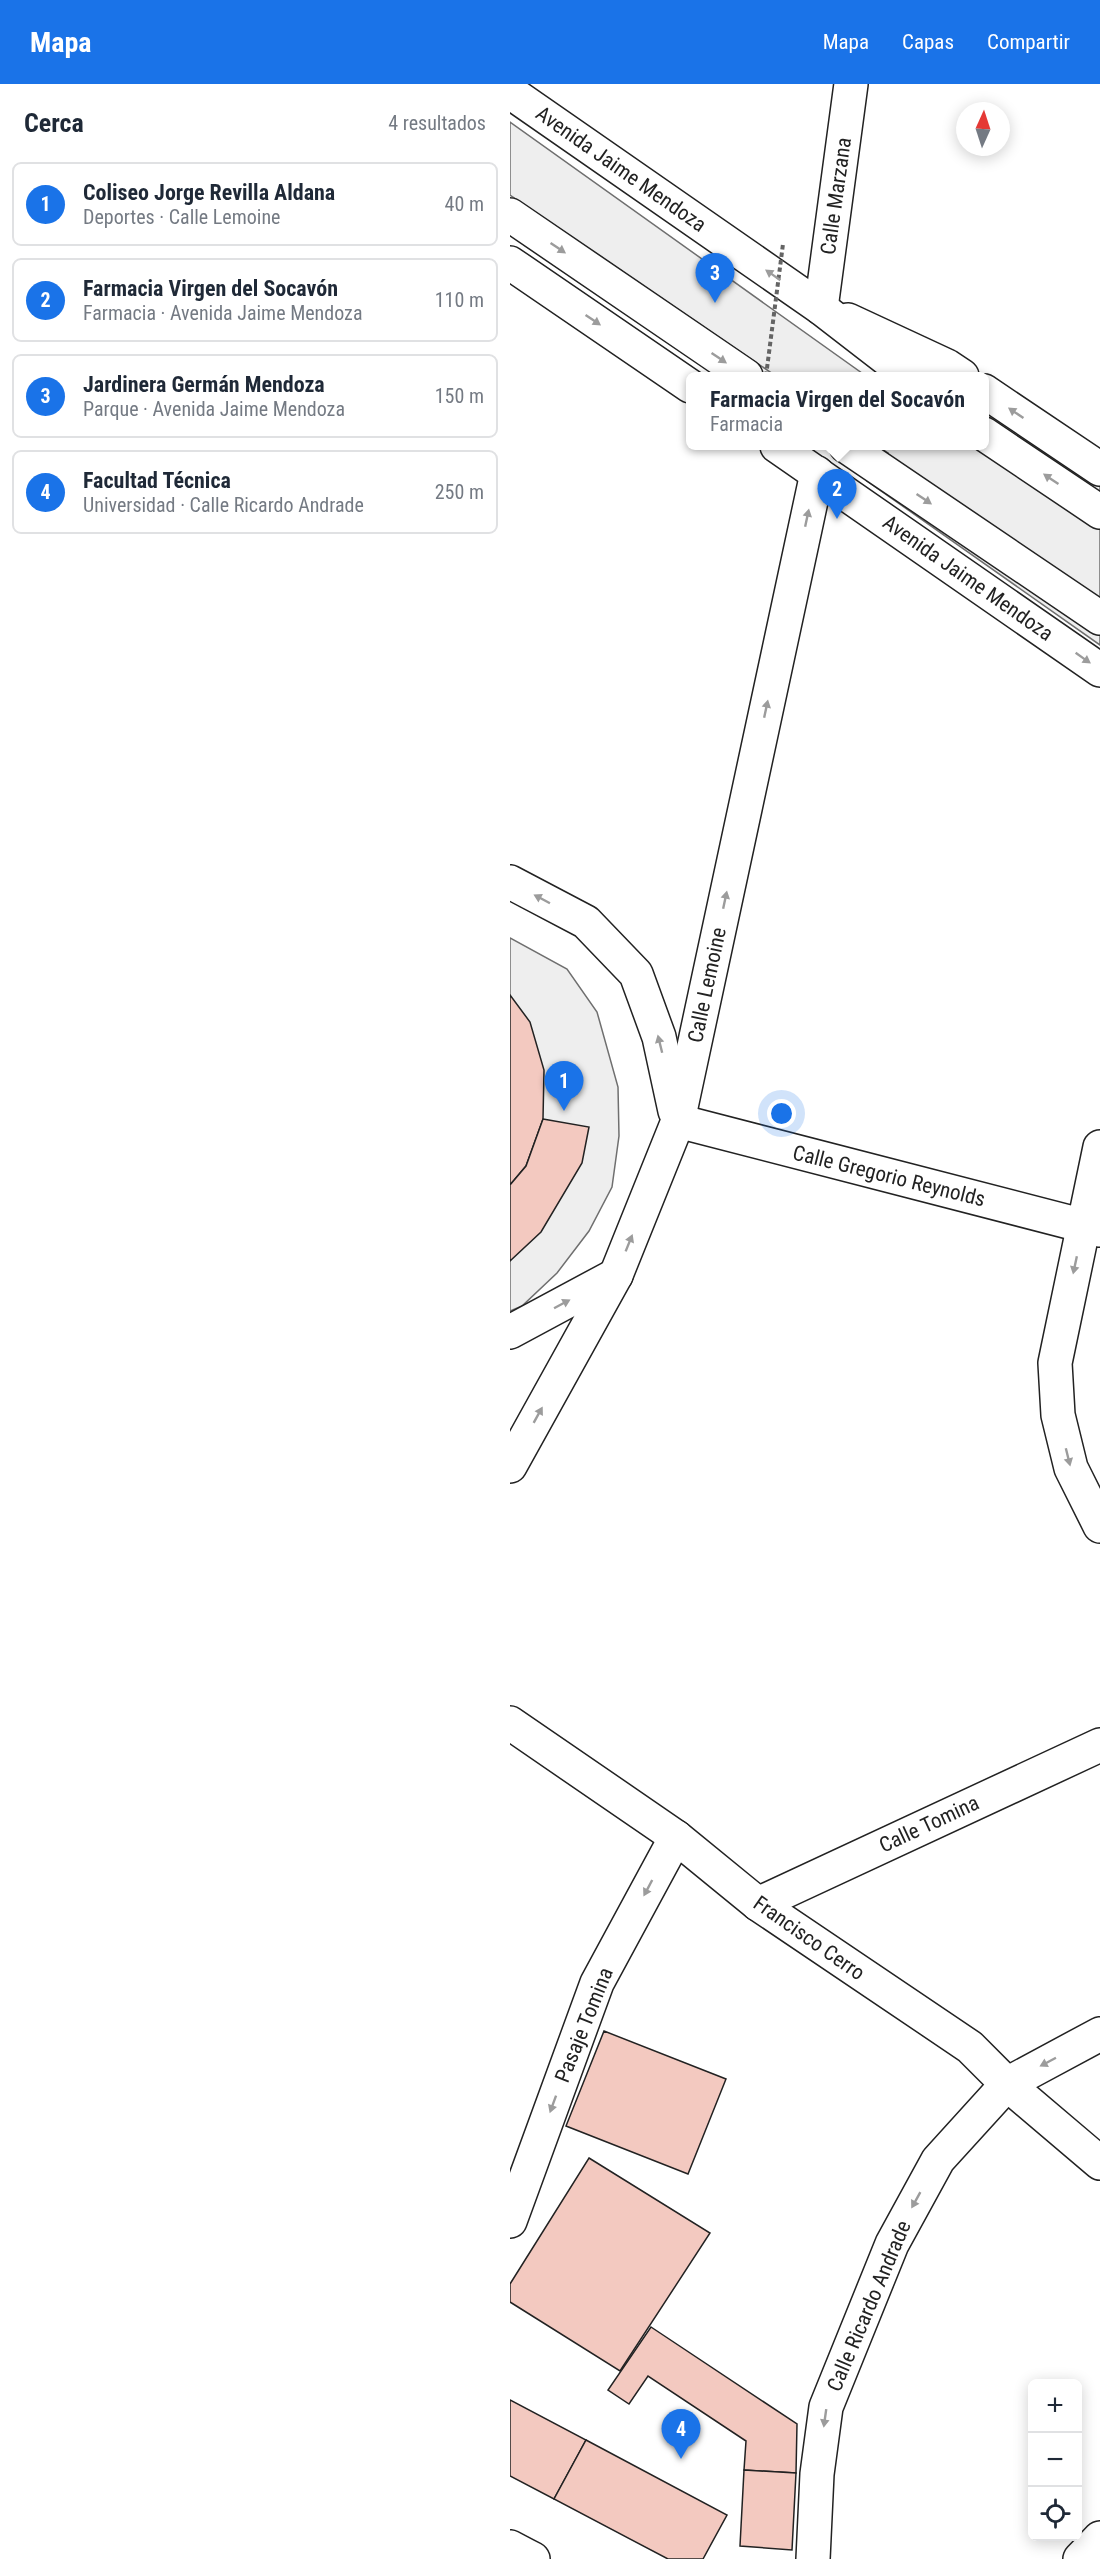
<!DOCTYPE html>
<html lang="es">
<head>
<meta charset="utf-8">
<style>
  :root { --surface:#fff; --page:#f2f2f3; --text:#1f2937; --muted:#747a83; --line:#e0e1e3; --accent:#1a73e8 }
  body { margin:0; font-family:"Roboto Condensed",sans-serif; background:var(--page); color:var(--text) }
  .controls { position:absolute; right:18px; bottom:18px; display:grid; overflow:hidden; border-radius:9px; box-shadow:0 3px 15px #0003 }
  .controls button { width:54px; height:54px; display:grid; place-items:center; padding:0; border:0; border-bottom:2px solid var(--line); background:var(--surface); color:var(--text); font:30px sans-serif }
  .compass { position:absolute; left:446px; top:18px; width:54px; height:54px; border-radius:50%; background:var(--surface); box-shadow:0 3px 15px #0003; rotate:3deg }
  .you { position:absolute; left:272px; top:1030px; width:21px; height:21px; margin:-15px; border:4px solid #fff; border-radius:50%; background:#1a73e8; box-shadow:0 0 0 9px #1a73e833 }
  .badge { display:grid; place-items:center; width:39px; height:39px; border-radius:50%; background:var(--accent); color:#fff; font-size:20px; font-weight:700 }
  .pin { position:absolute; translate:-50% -50px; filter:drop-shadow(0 2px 3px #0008) }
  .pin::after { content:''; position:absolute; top:32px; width:21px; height:18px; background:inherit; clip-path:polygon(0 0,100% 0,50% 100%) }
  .popup { position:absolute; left:176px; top:288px; width:303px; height:78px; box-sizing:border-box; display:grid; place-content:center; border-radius:9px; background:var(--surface); filter:drop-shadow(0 2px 4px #0005); font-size:20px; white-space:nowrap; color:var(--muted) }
  .popup b { font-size:22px; color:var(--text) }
  .popup::after { content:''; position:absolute; left:50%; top:100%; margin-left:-12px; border:12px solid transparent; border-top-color:var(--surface) }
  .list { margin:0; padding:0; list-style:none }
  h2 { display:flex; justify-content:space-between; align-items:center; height:78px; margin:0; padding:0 24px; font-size:26px }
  h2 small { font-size:20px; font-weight:400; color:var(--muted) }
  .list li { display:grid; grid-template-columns:39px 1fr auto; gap:18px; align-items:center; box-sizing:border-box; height:84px; margin:0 12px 12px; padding:0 12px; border:2px solid var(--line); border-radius:9px }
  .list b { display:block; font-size:22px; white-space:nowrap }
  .list p { margin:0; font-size:20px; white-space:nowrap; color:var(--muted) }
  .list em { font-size:20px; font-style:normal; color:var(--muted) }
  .icon { flex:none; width:33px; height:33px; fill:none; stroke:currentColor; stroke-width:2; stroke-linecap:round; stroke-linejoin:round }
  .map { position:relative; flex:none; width:590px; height:2475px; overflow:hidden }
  header { display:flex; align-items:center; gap:36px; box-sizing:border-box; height:84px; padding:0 30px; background:var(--accent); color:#fff }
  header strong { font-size:28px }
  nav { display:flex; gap:33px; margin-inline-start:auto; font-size:21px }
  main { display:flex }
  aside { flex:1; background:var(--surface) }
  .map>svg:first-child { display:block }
  .green { fill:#eee; stroke:#6f6f6f; stroke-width:1.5 }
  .building { fill:#f3c9c0; stroke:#222; stroke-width:1.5 }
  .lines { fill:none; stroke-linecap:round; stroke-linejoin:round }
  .minor-casing { stroke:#222; stroke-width:36 }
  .major-casing { stroke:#222; stroke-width:36 }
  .minor { stroke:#fff; stroke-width:33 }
  .major { stroke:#fff; stroke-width:33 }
  .path-bridge { stroke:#646464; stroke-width:4; stroke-dasharray:4.5 3; stroke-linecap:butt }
  .oneway { fill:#9c9c9c }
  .labels { text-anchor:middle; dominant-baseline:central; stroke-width:4.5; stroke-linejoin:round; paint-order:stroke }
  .street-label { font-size:21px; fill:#222; stroke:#fff }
</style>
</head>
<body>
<header>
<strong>Mapa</strong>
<nav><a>Mapa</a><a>Capas</a><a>Compartir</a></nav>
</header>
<main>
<aside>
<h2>Cerca<small>4 resultados</small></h2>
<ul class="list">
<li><span class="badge">1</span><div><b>Coliseo Jorge Revilla Aldana</b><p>Deportes · Calle Lemoine</p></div><em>40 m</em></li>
<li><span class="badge">2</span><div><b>Farmacia Virgen del Socavón</b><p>Farmacia · Avenida Jaime Mendoza</p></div><em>110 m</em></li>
<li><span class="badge">3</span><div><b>Jardinera Germán Mendoza</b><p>Parque · Avenida Jaime Mendoza</p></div><em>150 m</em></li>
<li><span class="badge">4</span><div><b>Facultad Técnica</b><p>Universidad · Calle Ricardo Andrade</p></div><em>250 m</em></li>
</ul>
</aside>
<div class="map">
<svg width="590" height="2475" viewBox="0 0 590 2475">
  <rect width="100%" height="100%" fill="#fff"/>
  <g class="green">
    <polygon points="0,38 356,292 266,292 0,111"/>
    <polygon points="474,326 590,403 590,561 357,397 378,369 367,362 474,362"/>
    <polygon points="0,854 57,885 87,928 108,1003 109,1052 102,1103 79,1147 47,1189 12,1222 0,1227"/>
  </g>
  <g class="building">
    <polygon points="0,911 20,938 34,986 33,1035 16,1082 0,1101"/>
    <polygon points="33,1035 79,1043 72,1079 31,1148 0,1177 0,1101 16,1082"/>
    <polygon points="94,1947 216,1995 178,2090 56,2042"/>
    <polygon points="79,2074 200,2149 110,2287 0,2218 0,2200"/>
    <polygon points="141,2243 287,2340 286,2389 234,2386 236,2357 138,2292 119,2320 98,2306"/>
    <polygon points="0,2316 76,2356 44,2415 0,2392"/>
    <polygon points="76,2356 217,2431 193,2475 158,2475 44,2415"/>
    <polygon points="234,2386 286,2389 282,2466 230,2462"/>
  </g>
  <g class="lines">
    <g class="minor-casing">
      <g id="minor">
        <polyline points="338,236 437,282 452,292"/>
        <polyline points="474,307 590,385"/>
        <polyline points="0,798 76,838 126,890 149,953 165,1027"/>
        <polyline points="168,1037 590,1146"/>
        <polyline points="590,1063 545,1279 548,1331 561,1384 590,1442"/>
        <polyline points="0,1248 106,1191"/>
        <polyline points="0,1382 106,1191 168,1037 307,389"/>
        <polyline points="0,1639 166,1753 248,1820 460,1963 497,2000 590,2079"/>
        <polyline points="248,1820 590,1661"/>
        <polyline points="0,2137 87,1899 166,1753"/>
        <polyline points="0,2463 23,2475"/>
        <polyline points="303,2475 307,2390 316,2323 382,2160 428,2076 497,2000 590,1950"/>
        <polyline points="570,2475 590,2454"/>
      </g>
    </g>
    <g class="major-casing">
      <g id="major">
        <polyline points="0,8 311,224 399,292"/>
        <polyline points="0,131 236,292"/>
        <polyline points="0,179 180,302"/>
        <polyline points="311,224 341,0"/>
        <polyline points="474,350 590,428"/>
        <polyline points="267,362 590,586"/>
        <polyline points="336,362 590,534"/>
      </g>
    </g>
    <use href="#minor" class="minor"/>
    <use href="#major" class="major"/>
    <polyline class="path-bridge" points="256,292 273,160"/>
  </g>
  <defs><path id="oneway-solid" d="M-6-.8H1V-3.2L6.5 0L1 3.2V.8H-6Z" transform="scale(1.5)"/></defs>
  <g class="oneway">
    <use href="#oneway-solid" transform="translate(48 164) rotate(34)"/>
    <use href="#oneway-solid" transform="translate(263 191) rotate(-145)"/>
    <use href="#oneway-solid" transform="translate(83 236) rotate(34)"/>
    <use href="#oneway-solid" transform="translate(209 274) rotate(34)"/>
    <use href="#oneway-solid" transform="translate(506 329) rotate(-146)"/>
    <use href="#oneway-solid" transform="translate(541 395) rotate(-146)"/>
    <use href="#oneway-solid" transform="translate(414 415) rotate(34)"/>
    <use href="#oneway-solid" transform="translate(297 434) rotate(-78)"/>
    <use href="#oneway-solid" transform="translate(573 574) rotate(35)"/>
    <use href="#oneway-solid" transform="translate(256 625) rotate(-78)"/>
    <use href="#oneway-solid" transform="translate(32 815) rotate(-152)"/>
    <use href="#oneway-solid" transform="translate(215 816) rotate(-78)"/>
    <use href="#oneway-solid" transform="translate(150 960) rotate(-104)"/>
    <use href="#oneway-solid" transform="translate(119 1159) rotate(-68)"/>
    <use href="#oneway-solid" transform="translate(565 1181) rotate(102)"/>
    <use href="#oneway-solid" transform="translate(52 1220) rotate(-28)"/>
    <use href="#oneway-solid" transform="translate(28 1331) rotate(-61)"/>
    <use href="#oneway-solid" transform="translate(558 1373) rotate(76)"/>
    <use href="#oneway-solid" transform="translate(138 1804) rotate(118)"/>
    <use href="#oneway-solid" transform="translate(538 1978) rotate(152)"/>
    <use href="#oneway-solid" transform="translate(43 2020) rotate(110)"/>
    <use href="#oneway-solid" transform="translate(406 2116) rotate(119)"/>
    <use href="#oneway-solid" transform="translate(315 2334) rotate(98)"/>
  </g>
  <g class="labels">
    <g class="street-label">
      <text transform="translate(111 85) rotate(35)">Avenida Jaime Mendoza</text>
      <text transform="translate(326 112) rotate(-82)">Calle Marzana</text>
      <text transform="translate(458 494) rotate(35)">Avenida Jaime Mendoza</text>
      <text transform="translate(197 901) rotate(-78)">Calle Lemoine</text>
      <text transform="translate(379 1092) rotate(14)">Calle Gregorio Reynolds</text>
      <text transform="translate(419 1740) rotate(-25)">Calle Tomina</text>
      <text transform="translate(299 1854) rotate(35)">Francisco Cerro</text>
      <text transform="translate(74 1941) rotate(-68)">Pasaje Tomina</text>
      <text transform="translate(359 2222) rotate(-67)">Calle Ricardo Andrade</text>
    </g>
  </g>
</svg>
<div class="controls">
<button>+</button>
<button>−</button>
<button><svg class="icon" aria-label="locate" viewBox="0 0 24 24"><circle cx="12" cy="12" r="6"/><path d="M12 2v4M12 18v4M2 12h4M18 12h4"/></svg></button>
</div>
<svg class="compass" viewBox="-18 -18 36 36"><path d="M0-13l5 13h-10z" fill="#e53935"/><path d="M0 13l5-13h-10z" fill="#747a83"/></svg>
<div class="you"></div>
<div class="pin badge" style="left:54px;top:1027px">1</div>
<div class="pin badge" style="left:327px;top:435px">2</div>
<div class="popup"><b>Farmacia Virgen del Socavón</b>Farmacia</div>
<div class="pin badge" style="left:205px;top:219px">3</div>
<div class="pin badge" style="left:171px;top:2375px">4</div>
</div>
</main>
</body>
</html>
